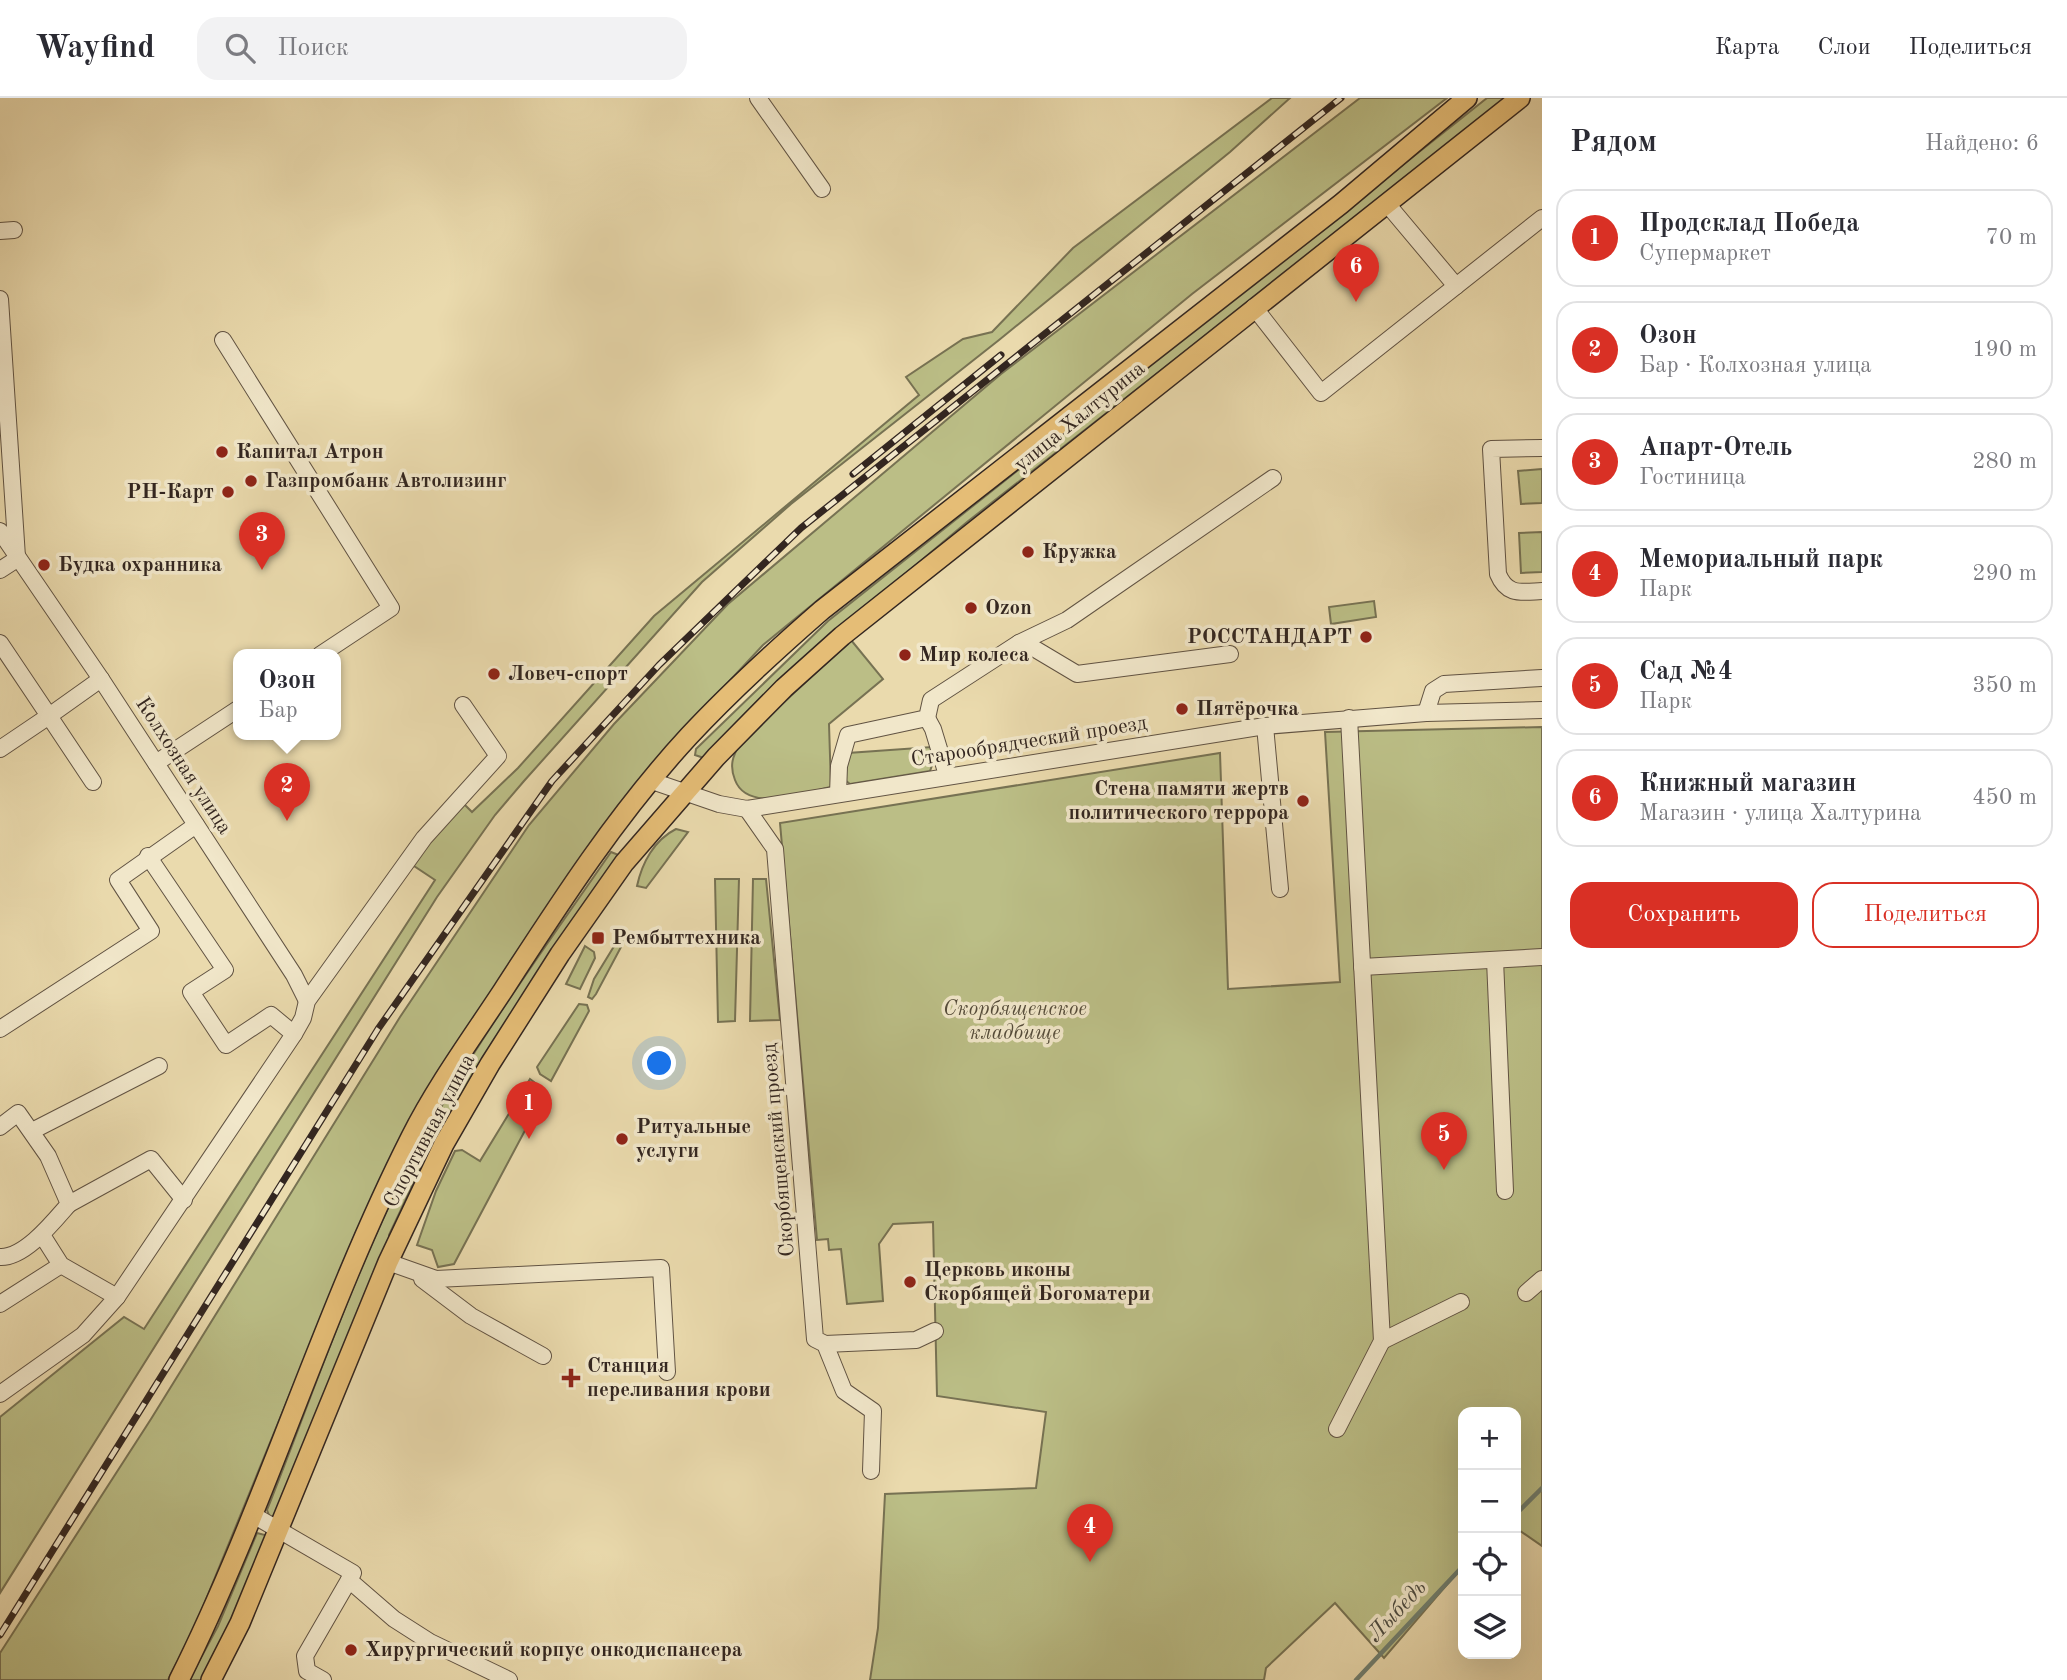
<!DOCTYPE html>
<html lang="ru">
<head>
<meta charset="utf-8">
<style>
  :root { --surface:#fff; --page:#f2f2f3; --text:#2b2b33; --muted:#7c7c81; --line:#e1e1e2; --accent:#d93025 }
  body { margin:0; font-family:"Old Standard TT",serif; background:var(--page); color:var(--text) }
  .controls { position:absolute; right:21px; bottom:21px; display:grid; overflow:hidden; border-radius:14px; box-shadow:0 7px 28px #0002 }
  .controls button { width:63px; height:63px; display:grid; place-items:center; padding:0; border:0; border-bottom:2px solid var(--line); background:var(--surface); color:var(--text); font:35px sans-serif }
  .you { position:absolute; left:660px; top:966px; width:24px; height:24px; margin:-18px; border:5px solid #fff; border-radius:50%; background:#1a73e8; box-shadow:0 0 0 10px #1a73e833 }
  .badge { display:grid; place-items:center; width:46px; height:46px; border-radius:50%; background:var(--accent); color:#fff; font-size:23px; font-weight:700 }
  .pin { position:absolute; translate:-50% -58px; filter:drop-shadow(0 2px 4px #0008) }
  .pin::after { content:''; position:absolute; top:37px; width:24px; height:21px; background:inherit; clip-path:polygon(0 0,100% 0,50% 100%) }
  .popup { position:absolute; left:233px; top:551px; width:108px; height:91px; box-sizing:border-box; display:grid; place-content:center; border-radius:14px; background:var(--surface); filter:drop-shadow(0 2px 5px #0005); font-size:23px; white-space:nowrap; color:var(--muted) }
  .popup b { font-size:26px; color:var(--text) }
  .popup::after { content:''; position:absolute; left:50%; top:100%; margin-left:-14px; border:14px solid transparent; border-top-color:var(--surface) }
  .list { margin:0; padding:0; list-style:none }
  h2 { display:flex; justify-content:space-between; align-items:center; height:91px; margin:0; padding:0 28px; font-size:30px }
  h2 small { font-size:23px; font-weight:400; color:var(--muted) }
  .list li { display:grid; grid-template-columns:46px 1fr auto; gap:21px; align-items:center; box-sizing:border-box; height:98px; margin:0 14px 14px; padding:0 14px; border:2px solid var(--line); border-radius:21px }
  .list b { display:block; font-size:26px; white-space:nowrap }
  .list p { margin:0; font-size:23px; white-space:nowrap; color:var(--muted) }
  .list em { font-size:23px; font-style:normal; color:var(--muted) }
  .actions { display:flex; gap:14px; padding:21px 28px }
  .actions a { flex:1; padding:16px 0; border:2px solid var(--accent); border-radius:21px; text-align:center; font-size:24px; color:var(--accent) }
  .actions .main { background:var(--accent); color:#fff }
  .icon { flex:none; width:38px; height:38px; fill:none; stroke:currentColor; stroke-width:2; stroke-linecap:round; stroke-linejoin:round }
  .map { position:relative; flex:none; width:1542px; height:1582px; overflow:hidden }
  header { display:flex; align-items:center; gap:42px; box-sizing:border-box; height:98px; padding:0 35px; background:var(--surface); border-bottom:2px solid var(--line) }
  header strong { font-size:33px }
  nav { display:flex; gap:38px; margin-inline-start:auto; font-size:24px }
  .search { width:490px; height:63px; background:var(--page); display:flex; align-items:center; gap:18px; box-sizing:border-box; padding:0 24px; border-radius:21px; color:var(--muted); font-size:26px }
  main { display:flex }
  aside { flex:1; background:var(--surface) }
  .map>svg:first-child { display:block }
  .green { fill:#bbbe86; stroke:#777253; stroke-width:2 }
  .lines { fill:none; stroke-linecap:round; stroke-linejoin:round }
  .stream { stroke:#707f70; stroke-width:4.5 }
  .minor-casing { stroke:#615343; stroke-width:18 }
  .major-casing { stroke:#332620; stroke-width:22 }
  .minor { stroke:#f1e7ca; stroke-width:16 }
  .major { stroke:#e5bd76; stroke-width:19 }
  .rail-casing { stroke:#332620; stroke-width:7 }
  .rail { stroke:#f1e7ca; stroke-width:4.5; stroke-dasharray:13; stroke-linecap:butt }
  .poi-dot { fill:#8f2418; stroke:#f1e7ca; stroke-width:2.5 }
  .labels { text-anchor:middle; dominant-baseline:central; stroke-width:7; stroke-linejoin:round; paint-order:stroke }
  .street-label { font-size:21px; fill:#332620; stroke:#f1e7ca }
  .poi-label { font-size:21px; font-weight:bold; fill:#332620; stroke:#f1e7ca; text-anchor:start }
  .park-label { font-size:21px; font-style:italic; fill:#554c3a; stroke:#f1e7ca }
  .water-label { font-size:23px; font-style:italic; fill:#4c4b41; stroke:#f1e7ca }
</style>
</head>
<body>
<header>
<strong>Wayfind</strong>
<div class="search"><svg class="icon" aria-label="search" viewBox="0 0 24 24"><circle cx="10" cy="10" r="6"/><path d="M15 15l6 6"/></svg>Поиск</div>
<nav><a>Карта</a><a>Слои</a><a>Поделиться</a></nav>
</header>
<main>
<div class="map">
<svg width="1542" height="1582" viewBox="0 0 1542 1582">
  <rect width="100%" height="100%" fill="#eadaad"/>
  <filter id="stains"><feTurbulence type="fractalNoise" baseFrequency=".00286" numOctaves="4"/><feColorMatrix values="0 0 0 0 .2 0 0 0 0 .09 0 0 0 0 .02 0 0 0 .5 -.17"/></filter>
  <radialGradient id="worn" r=".72"><stop offset=".6" stop-color="#630" stop-opacity="0"/><stop offset="1" stop-color="#630" stop-opacity=".3"/></radialGradient>
  <g class="green">
    <polygon points="1272,0 1290,0 1230,54 999,242 791,406 702,484 524,683 495,717 437,799 0,1495 0,1319 124,1219 144,1231 435,782 411,766 461,703 472,714 518,670 654,518 919,297 906,279 963,241 992,234 1073,150"/>
    <polygon points="1360,0 1447,0 1192,196 763,547 651,667 456,949 356,1134 194,1531 168,1582 0,1582 0,1555 151,1321 400,919 529,727 614,626 728,506 1001,276"/>
    <polygon points="1487,0 1509,0 967,424 836,534 704,660 695,657 696,651 828,523"/>
    <polygon points="1542,371 1542,405 1521,406 1518,373"/>
    <polygon points="1542,434 1542,474 1521,475 1519,435"/>
    <polygon points="1374,503 1376,519 1331,526 1329,509"/>
    <path d="M851,542L883,581L829,626L831,689C805,694 748,716 735,682C729,667 733,658 740,645Z"/>
    <polygon points="1542,629 1542,1448 1516,1430 1516,1314 1463,1314 1463,1468 1384,1560 1335,1505 1266,1570 1264,1582 870,1582 878,1530 885,1396 1036,1390 1046,1314 937,1298 933,1124 893,1126 879,1146 883,1203 847,1206 841,1151 829,1152 828,1141 817,1142 780,725 1220,655 1228,891 1340,884 1325,634"/>
    <polygon points="932,649 935,659 930,673 850,686 845,682 848,655"/>
    <path d="M676,731L688,734L646,790L637,788C642,765 654,742 676,731Z"/>
    <path d="M611,754L621,758L482,963L431,1048L389,1137V1144L274,1420L269,1417L267,1412C316,1289 359,1157 423,1041C478,941 546,848 611,754Z"/>
    <polygon points="715,781 739,781 735,923 718,924"/>
    <polygon points="753,781 766,781 780,922 750,923"/>
    <polygon points="624,832 629,834 596,896 592,901 588,899 594,881"/>
    <polygon points="585,848 594,854 595,860 580,891 566,886"/>
    <polygon points="579,906 587,907 589,913 551,983 540,976 537,969"/>
    <polygon points="530,981 546,993 454,1166 438,1169 432,1152 417,1147 436,1093 455,1053 462,1052 480,1063"/>
    <polygon points="257,1435 265,1437 267,1442 228,1532 203,1582 189,1582 218,1528"/>
  </g>
  <g class="lines">
    <g class="stream">
      <polyline points="1516,1416 1542,1390"/>
      <polyline points="1356,1582 1463,1468"/>
    </g>
    <g class="minor-casing">
      <g id="minor">
        <polyline points="758,0 822,91"/>
        <polyline points="1388,107 1456,188"/>
        <polyline points="0,133 14,132"/>
        <polyline points="0,201 17,459"/>
        <polyline points="1254,209 1321,295 1542,120"/>
        <polyline points="223,242 391,510 320,557"/>
        <path d="M1542,350L1491,351L1498,476C1507,498 1521,494 1542,493"/>
        <polyline points="0,433 101,581 294,877 307,903"/>
        <polyline points="0,472 17,461"/>
        <polyline points="0,545 49,618 0,651"/>
        <polyline points="1019,545 1025,545 1077,576 1230,556"/>
        <polyline points="1426,615 1433,593 1444,586 1542,580"/>
        <polyline points="927,620 933,631 947,677"/>
        <polyline points="1265,628 1280,791"/>
        <polyline points="156,665 238,611"/>
        <polyline points="652,683 719,706 747,711 1265,628 1426,615 1542,612"/>
        <polyline points="93,684 49,618 101,581"/>
        <polyline points="838,696 839,668 848,637 927,620 931,602 1019,545 1067,522 1273,380"/>
        <polyline points="747,711 775,751 815,1241 825,1246 844,1293 873,1313 871,1373"/>
        <polyline points="148,758 225,872 191,894 226,947 271,917 294,936"/>
        <polyline points="1495,862 1505,1093"/>
        <polyline points="1362,869 1542,859"/>
        <polyline points="0,931 151,833 118,782 196,727"/>
        <path d="M0,1029L18,1015L48,1058L69,1106C54,1123 25,1160 0,1159"/>
        <polyline points="32,1033 159,968"/>
        <polyline points="69,1106 151,1061 184,1102"/>
        <polyline points="42,1137 61,1167 117,1199"/>
        <polyline points="388,1164 436,1181 661,1170 667,1274"/>
        <polyline points="422,1181 471,1218 543,1258"/>
        <polyline points="1526,1195 1542,1181"/>
        <polyline points="0,1206 61,1167"/>
        <polyline points="1382,1243 1461,1204"/>
        <polyline points="825,1246 916,1242 935,1233"/>
        <polyline points="0,1296 83,1237 117,1199 294,936 303,920 307,903 424,740 498,658 463,607"/>
        <polyline points="1337,1331 1382,1243 1349,620"/>
        <polyline points="253,1417 353,1475 305,1558 307,1573 323,1582"/>
        <polyline points="349,1482 394,1521 430,1544 509,1582"/>
      </g>
    </g>
    <g class="major-casing">
      <g id="major">
        <path d="M179,1582C267,1406 322,1215 411,1039C436,989 471,941 502,894C559,806 617,716 689,638C731,593 776,552 822,512L1341,106L1467,0"/>
        <polyline points="211,1582 240,1525 388,1164 444,1046 490,966 560,856 624,765 716,659 784,590 842,538 1520,0"/>
      </g>
    </g>
    <use href="#minor" class="minor"/>
    <use href="#major" class="major"/>
    <g class="rail-casing">
      <g id="rail">
        <polyline points="853,376 1001,257"/>
        <polyline points="0,1537 378,931 552,683 659,567 801,430 1341,0"/>
      </g>
    </g>
    <use href="#rail" class="rail"/>
  </g>
  <g class="poi-dot">
    <circle cx="222" cy="354" r="7"/>
    <circle cx="251" cy="383" r="7"/>
    <circle cx="228" cy="394" r="7"/>
    <circle cx="1028" cy="454" r="7"/>
    <circle cx="44" cy="467" r="7"/>
    <circle cx="971" cy="510" r="7"/>
    <circle cx="1366" cy="539" r="7"/>
    <circle cx="905" cy="557" r="7"/>
    <circle cx="494" cy="576" r="7"/>
    <circle cx="1182" cy="611" r="7"/>
    <circle cx="1303" cy="703" r="7"/>
    <rect x="591" y="833" width="14" height="14" rx="3.5"/>
    <circle cx="622" cy="1041" r="7"/>
    <circle cx="910" cy="1184" r="7"/>
    <path d="M567.5 1269.5h7v7h7v7h-7v7h-7v-7h-7v-7h7z"/>
    <circle cx="351" cy="1552" r="7"/>
  </g>
  <g class="labels">
    <g class="street-label">
      <text transform="translate(1080 319) rotate(-39)">улица Халтурина</text>
      <text transform="translate(1029 644) rotate(-9)">Старообрядческий проезд</text>
      <text transform="translate(183 668) rotate(57)">Колхозная улица</text>
      <text transform="translate(430 1033) rotate(-62)">Спортивная улица</text>
      <text transform="translate(779 1052) rotate(-95)">Скорбященский проезд</text>
    </g>
    <g class="poi-label">
      <text x="236" y="354">Капитал Атрон</text>
      <text x="265" y="383">Газпромбанк Автолизинг</text>
      <text x="214" y="394" text-anchor="end">РН-Карт</text>
      <text x="1042" y="454">Кружка</text>
      <text x="58" y="467">Будка охранника</text>
      <text x="985" y="510">Ozon</text>
      <text x="1352" y="539" text-anchor="end">РОССТАНДАРТ</text>
      <text x="919" y="557">Мир колеса</text>
      <text x="508" y="576">Ловеч-спорт</text>
      <text x="1196" y="611">Пятёрочка</text>
      <text x="1289" y="691" text-anchor="end">Стена памяти жертв<tspan x="1289" dy="24">политического террора</tspan></text>
      <text x="612" y="840">Рембыттехника</text>
      <text x="636" y="1029">Ритуальные<tspan x="636" dy="24">услуги</tspan></text>
      <text x="924" y="1172">Церковь иконы<tspan x="924" dy="24">Скорбящей Богоматери</tspan></text>
      <text x="587" y="1268">Станция<tspan x="587" dy="24">переливания крови</tspan></text>
      <text x="365" y="1552">Хирургический корпус онкодиспансера</text>
    </g>
    <g class="park-label">
      <text x="1015" y="911">Скорбященское<tspan x="1015" dy="24">кладбище</tspan></text>
    </g>
    <g class="water-label">
      <text transform="translate(1397 1513) rotate(-47)">Лыбедь</text>
    </g>
  </g>
  <rect width="100%" height="100%" filter="url(#stains)"/>
  <rect width="100%" height="100%" fill="url(#worn)"/>
</svg>
<div class="controls">
<button>+</button>
<button>−</button>
<button><svg class="icon" aria-label="locate" viewBox="0 0 24 24"><circle cx="12" cy="12" r="6"/><path d="M12 2v4M12 18v4M2 12h4M18 12h4"/></svg></button>
<button><svg class="icon" aria-label="layers" viewBox="0 0 24 24"><path d="M12 4l9 5-9 5-9-5zM3 14l9 5 9-5"/></svg></button>
</div>
<div class="you"></div>
<div class="pin badge" style="left:529px;top:1041px">1</div>
<div class="pin badge" style="left:287px;top:723px">2</div>
<div class="popup"><b>Озон</b>Бар</div>
<div class="pin badge" style="left:262px;top:472px">3</div>
<div class="pin badge" style="left:1090px;top:1464px">4</div>
<div class="pin badge" style="left:1444px;top:1072px">5</div>
<div class="pin badge" style="left:1356px;top:204px">6</div>
</div>
<aside>
<h2>Рядом<small>Найдено: 6</small></h2>
<ul class="list">
<li><span class="badge">1</span><div><b>Продсклад Победа</b><p>Супермаркет</p></div><em>70 m</em></li>
<li><span class="badge">2</span><div><b>Озон</b><p>Бар · Колхозная улица</p></div><em>190 m</em></li>
<li><span class="badge">3</span><div><b>Апарт-Отель</b><p>Гостиница</p></div><em>280 m</em></li>
<li><span class="badge">4</span><div><b>Мемориальный парк</b><p>Парк</p></div><em>290 m</em></li>
<li><span class="badge">5</span><div><b>Сад №4</b><p>Парк</p></div><em>350 m</em></li>
<li><span class="badge">6</span><div><b>Книжный магазин</b><p>Магазин · улица Халтурина</p></div><em>450 m</em></li>
</ul>
<div class="actions"><a class="main">Сохранить</a><a>Поделиться</a></div>
</aside>
</main>
</body>
</html>
